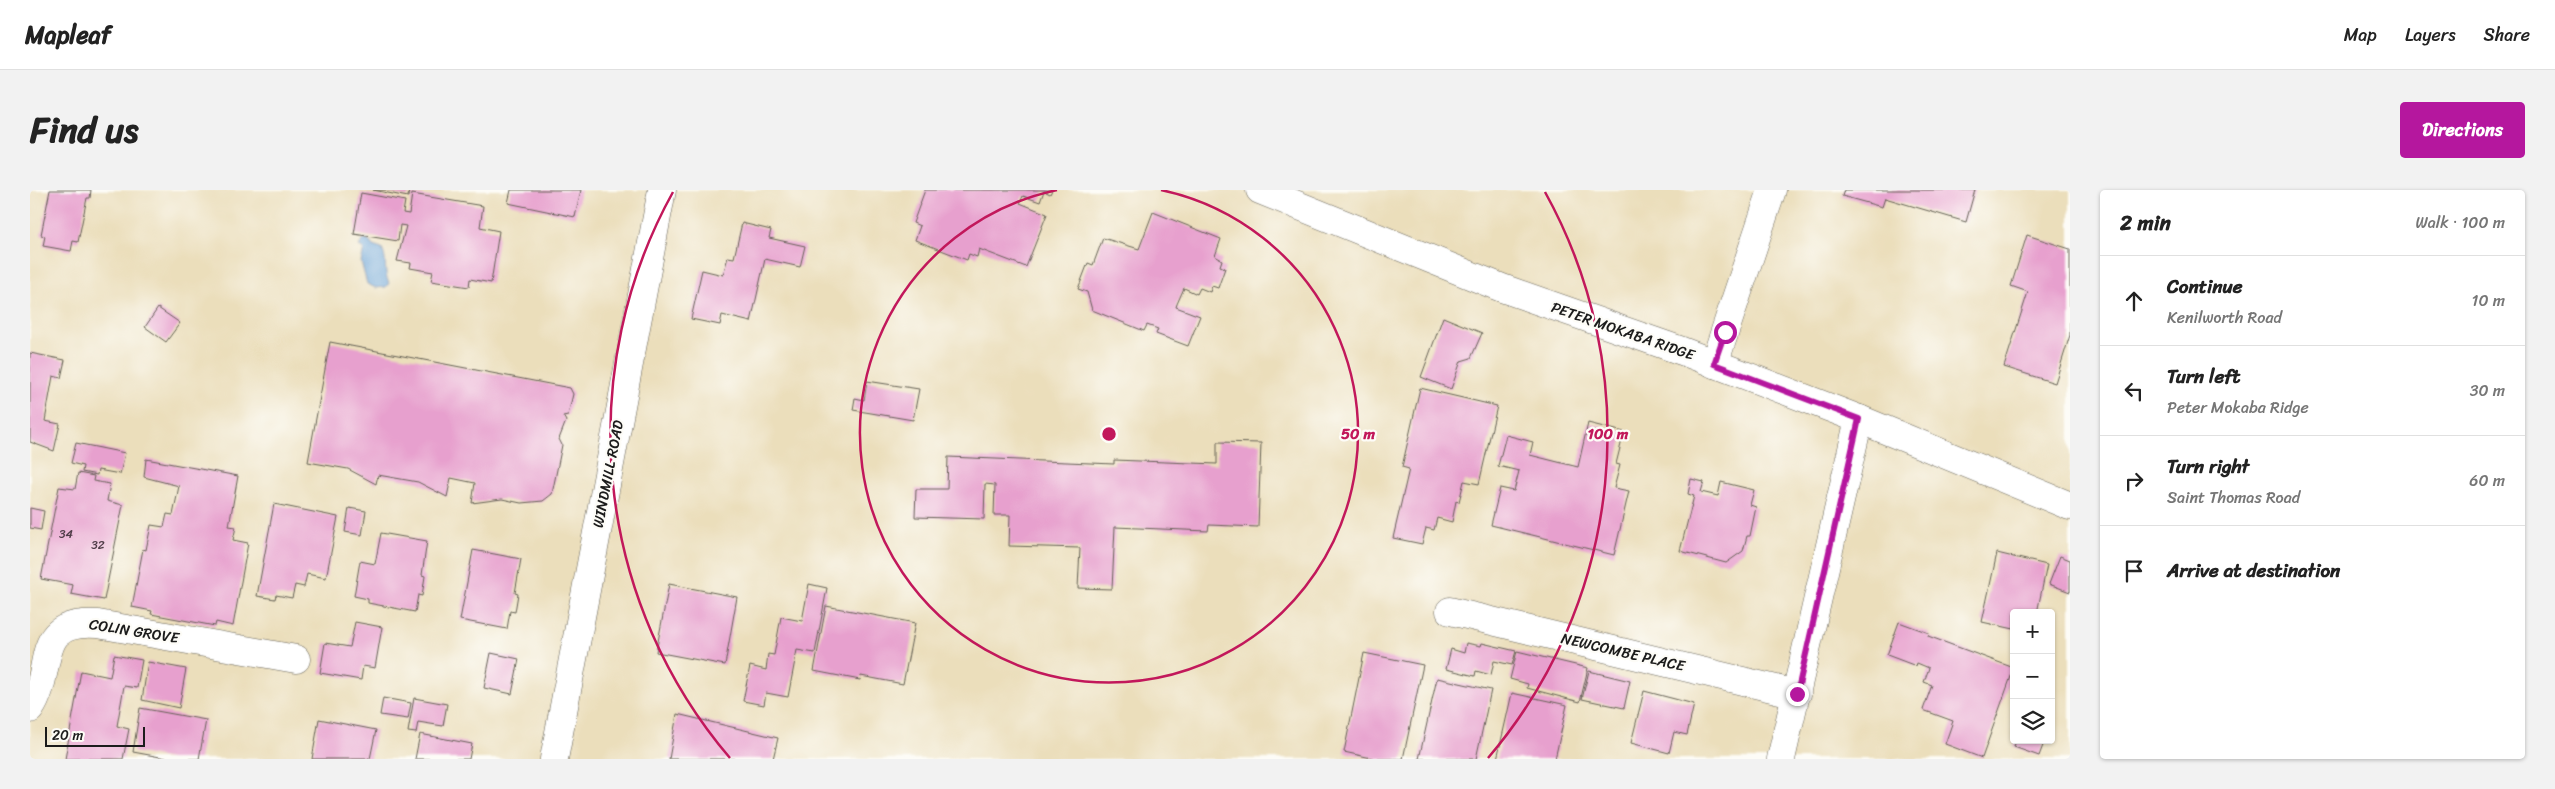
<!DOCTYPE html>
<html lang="en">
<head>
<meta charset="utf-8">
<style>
  :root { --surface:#fff; --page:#f2f2f2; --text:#222; --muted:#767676; --line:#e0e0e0; --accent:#b5179e }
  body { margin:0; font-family:Sriracha,sans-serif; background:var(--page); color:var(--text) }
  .controls { position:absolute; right:15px; bottom:15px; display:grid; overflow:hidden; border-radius:5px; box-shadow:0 1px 4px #0004 }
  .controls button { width:45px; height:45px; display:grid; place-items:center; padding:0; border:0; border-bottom:1px solid var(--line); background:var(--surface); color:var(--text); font:25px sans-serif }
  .scale { position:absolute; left:15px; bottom:12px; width:100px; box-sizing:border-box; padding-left:5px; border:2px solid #1c1c1c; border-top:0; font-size:14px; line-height:18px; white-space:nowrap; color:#1c1c1c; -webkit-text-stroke:4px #fdfcf7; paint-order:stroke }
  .stop { position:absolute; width:15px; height:15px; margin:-11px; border:4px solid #b5179e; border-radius:50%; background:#fff }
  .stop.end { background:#b5179e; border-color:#fff; box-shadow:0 1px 5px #0008 }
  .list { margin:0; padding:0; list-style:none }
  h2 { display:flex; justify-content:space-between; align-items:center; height:65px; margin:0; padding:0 20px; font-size:21px }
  h2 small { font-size:16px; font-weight:400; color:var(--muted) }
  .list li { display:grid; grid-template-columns:32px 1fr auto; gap:15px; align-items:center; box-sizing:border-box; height:90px; padding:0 20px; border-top:1px solid var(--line) }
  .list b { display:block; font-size:19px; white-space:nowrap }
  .list p { margin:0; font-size:16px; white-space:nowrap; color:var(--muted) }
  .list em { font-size:16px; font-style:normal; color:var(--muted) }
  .icon { flex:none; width:28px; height:28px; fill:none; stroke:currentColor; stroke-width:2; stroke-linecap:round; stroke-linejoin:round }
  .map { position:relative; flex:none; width:2040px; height:569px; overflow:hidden; border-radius:5px }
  header { display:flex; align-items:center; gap:30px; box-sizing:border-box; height:70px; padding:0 25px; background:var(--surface); border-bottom:1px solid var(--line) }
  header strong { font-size:24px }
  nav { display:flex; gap:28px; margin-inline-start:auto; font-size:18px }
  .intro { display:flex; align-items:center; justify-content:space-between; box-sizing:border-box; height:120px; padding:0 30px }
  h1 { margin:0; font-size:35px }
  .button { padding:12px 22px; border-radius:5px; background:var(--accent); color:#fff; font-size:18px; font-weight:700 }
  main { display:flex; gap:30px; padding:0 30px }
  aside { flex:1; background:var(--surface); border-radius:5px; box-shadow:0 1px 4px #0004 }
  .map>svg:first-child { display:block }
  .water { fill:#649fd4; stroke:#405e78 }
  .building { fill:#e7a0ce }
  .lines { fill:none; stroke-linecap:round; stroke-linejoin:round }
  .minor-casing { stroke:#646054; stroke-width:29 }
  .minor { stroke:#fff; stroke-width:28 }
  .route { stroke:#b5179e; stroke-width:6 }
  .ring { fill:none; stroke:#c2185b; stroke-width:2.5 }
  .labels { text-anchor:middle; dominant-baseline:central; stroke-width:4.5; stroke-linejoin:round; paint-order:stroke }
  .number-label { font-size:12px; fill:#4f3d48 }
  .street-label { font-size:15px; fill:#1c1c1c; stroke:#fdfcf7 }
  .centre { fill:#c2185b; stroke:#fdfcf7; stroke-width:2.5 }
  .ring-label { font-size:15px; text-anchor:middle; font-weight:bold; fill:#c2185b; stroke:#fdfcf7; stroke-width:4.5; stroke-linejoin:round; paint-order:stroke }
</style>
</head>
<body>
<header>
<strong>Mapleaf</strong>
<nav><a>Map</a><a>Layers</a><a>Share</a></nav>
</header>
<div class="intro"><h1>Find us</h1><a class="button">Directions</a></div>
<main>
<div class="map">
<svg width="2040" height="569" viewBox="0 0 2040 569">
  <rect width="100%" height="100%" fill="#fdfcf7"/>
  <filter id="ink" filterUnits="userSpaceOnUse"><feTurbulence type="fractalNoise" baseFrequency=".02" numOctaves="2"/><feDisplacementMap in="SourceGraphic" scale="10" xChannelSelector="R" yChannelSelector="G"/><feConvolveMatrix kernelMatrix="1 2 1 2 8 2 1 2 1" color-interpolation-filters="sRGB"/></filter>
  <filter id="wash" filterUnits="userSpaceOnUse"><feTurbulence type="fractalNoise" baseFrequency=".0096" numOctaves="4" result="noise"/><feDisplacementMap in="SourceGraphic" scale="20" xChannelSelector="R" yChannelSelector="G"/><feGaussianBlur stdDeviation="1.12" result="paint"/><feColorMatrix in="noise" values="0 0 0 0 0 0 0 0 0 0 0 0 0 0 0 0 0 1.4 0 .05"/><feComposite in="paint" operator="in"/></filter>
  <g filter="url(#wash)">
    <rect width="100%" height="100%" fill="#ebdebb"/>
    <path class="water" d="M333,50H338L343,56L352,59C358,71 353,81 359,93L356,97L346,98L337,94L331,72L334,59L329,56Z"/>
    <g id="blocks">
      <g class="building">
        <polygon points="20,0 61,0 60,8 57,8 48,52 43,51 41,61 13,56 15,46 11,45"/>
        <polygon points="343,0 379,0 378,7"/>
        <polygon points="481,0 551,0 545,27 478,13"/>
        <polygon points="895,0 1022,0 1020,4 1014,1 1010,12 993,6 990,13 1017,24 996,77 949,59 947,67 939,64 937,70 885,50 890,36 883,33"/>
        <polygon points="1814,0 1945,0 1936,32 1855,8 1852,17 1812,6"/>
        <polygon points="331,3 375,11 373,23 379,24 382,4 453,16 450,37 469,41 461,93 440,89 439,97 401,91 403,82 380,78 381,73 367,71 376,36 370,35 368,51 324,44"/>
        <polygon points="1123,22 1191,49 1185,66 1192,70 1190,76 1195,78 1188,98 1182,96 1180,102 1170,98 1167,104 1154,98 1147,114 1146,117 1170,126 1158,156 1126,144 1128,139 1117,135 1114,141 1062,120 1057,102 1048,99 1058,73 1063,75 1073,48 1109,59"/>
        <polygon points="712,33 741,40 739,48 775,56 770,77 735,69 721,132 692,125 690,135 661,129 672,80 693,85 698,67 704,68"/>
        <polygon points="1997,45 2040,59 2040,145 2025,193 1974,177 1998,102 1981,96"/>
        <polygon points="128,118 150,133 136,152 115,137"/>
        <polygon points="1413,127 1452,143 1441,168 1431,171 1421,199 1391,187"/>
        <polygon points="300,152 540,198 543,204 538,225 533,226 536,231 529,249 532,255 522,304 513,311 491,313 472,309 442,313 445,293 421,288 417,307 388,292 348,285 346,294 318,279 278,272"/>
        <polygon points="0,163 35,170 31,188 23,186 15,231 30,234 24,261 0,252"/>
        <polygon points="837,191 889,199 883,230 823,220 825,208 834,210"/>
        <polygon points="1390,198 1467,216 1449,294 1434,291 1429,312 1426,311 1422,332 1407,328 1404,340 1396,338 1392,354 1363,348 1379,279 1372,277"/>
        <polygon points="1558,233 1594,242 1586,274 1590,275 1584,298 1599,301 1584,365 1461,335 1470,298 1484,301 1489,281 1468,276 1476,245 1503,252 1500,265 1548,277"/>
        <polygon points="1187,252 1231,253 1228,337 1179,335 1178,341 1085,337 1082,399 1048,398 1050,358 979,356 980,325 964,325 965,295 955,294 954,329 885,327 886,299 917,299 918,267 1084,274 1084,270 1187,274"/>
        <polygon points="46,253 95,263 90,284 68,280 67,285 52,282 53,276 41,273"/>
        <polygon points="116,269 208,286 199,336 206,337 203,350 218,353 203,436 186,432 185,436 121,424 122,421 102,417 113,359 116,360 121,335 134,337 137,324 143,325 149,296 114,287"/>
        <polygon points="48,283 64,286 63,291 80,294 77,311 93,315 74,410 41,404 43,395 11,389 29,297 45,299"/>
        <polygon points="1661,289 1674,292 1671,302 1688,306 1691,292 1724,300 1720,315 1726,317 1720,346 1717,346 1713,361 1696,373 1650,361 1664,306 1658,304"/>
        <polygon points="244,314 308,327 296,388 277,384 274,397 265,395 262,408 246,405 245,409 227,406"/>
        <polygon points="0,318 14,321 11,340 0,338"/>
        <polygon points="319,318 336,321 332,345 315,342"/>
        <polygon points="351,343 397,351 392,385 395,386 392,406 388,405 385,422 338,413 338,409 324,406 330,371 345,374"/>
        <polygon points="443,360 491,369 485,403 488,404 485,422 480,421 477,439 430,430"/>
        <polygon points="1967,363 2017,375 2007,423 1984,423 1984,439 1952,432"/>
        <polygon points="2030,366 2040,370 2040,402 2019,394"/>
        <polygon points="639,394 707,407 695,475 626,462"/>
        <polygon points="779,394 797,398 785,463 767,460 758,507 736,503 734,515 713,511 720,476 736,480 738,464 744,465 751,427 772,431"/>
        <polygon points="796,416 885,433 873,494 831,486 830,490 784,481"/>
        <polygon points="325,432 352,437 345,478 333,476 331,490 290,483 295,453 320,457"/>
        <polygon points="1869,432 1899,443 1898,446 1984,478 1952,568 1915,554 1923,531 1893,520 1902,495 1894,492 1899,478 1887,473 1886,476 1857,465"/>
        <polygon points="1436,453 1451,456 1452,453 1486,461 1482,475 1464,471 1461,485 1446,481 1445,486 1416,479 1421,459 1434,463"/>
        <polygon points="1487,461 1558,478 1550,512 1497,498 1498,494 1480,489"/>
        <polygon points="461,463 489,469 482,504 454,498"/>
        <polygon points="1334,463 1393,475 1373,569 1346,569 1314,562"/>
        <polygon points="84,465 112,470 107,498 94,496 87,536 99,539 93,569 35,569 51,481 80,487"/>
        <polygon points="118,472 156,479 149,518 112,510"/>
        <polygon points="1559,481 1600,491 1594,518 1552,509"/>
        <polygon points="1407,488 1461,500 1446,569 1389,569"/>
        <polygon points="1614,501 1664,514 1657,545 1644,542 1639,563 1601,553"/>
        <polygon points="1482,503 1537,515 1525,569 1467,569"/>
        <polygon points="353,508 381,513 378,529 350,525"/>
        <polygon points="384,508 417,514 413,536 388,532 386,543 378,542"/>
        <polygon points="110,518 176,530 169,569 141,569 103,562"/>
        <polygon points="647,524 748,548 743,569 639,569"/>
        <polygon points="289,529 346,540 340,569 282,569"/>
        <polygon points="390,544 442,554 439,569 385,569"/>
        <polygon points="1986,550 2015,550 2009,566 1984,557"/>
      </g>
    </g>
  </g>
  <g filter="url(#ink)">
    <use href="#blocks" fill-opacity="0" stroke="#646054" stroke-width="1"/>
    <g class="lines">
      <g class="minor-casing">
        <g id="minor">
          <polyline points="1230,0 1472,98 1652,161 1829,229 2040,316"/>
          <polyline points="1684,174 1742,0"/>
          <polyline points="1420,421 1767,504"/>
          <path d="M0,519C26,480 0,429 68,434L266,469"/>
          <polyline points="524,569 632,0"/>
          <polyline points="1751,569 1829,229"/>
        </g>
      </g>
      <use href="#minor" class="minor"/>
    </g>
  </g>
  <g class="lines" filter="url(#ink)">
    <polyline class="route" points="1695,142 1684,174 1829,229 1767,504"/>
  </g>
  <g class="ring">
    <path d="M1131 0A249 249 0 1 1 1027 0"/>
    <path d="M700 568A499 499 0 0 1 643 2M1515 2A499 499 0 0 1 1458 568"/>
  </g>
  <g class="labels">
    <g class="number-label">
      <text x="36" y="344">34</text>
      <text x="68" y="355">32</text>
    </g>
    <g class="street-label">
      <text transform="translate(1593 141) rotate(19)">PETER MOKABA RIDGE</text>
      <text transform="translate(578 284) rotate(-79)">WINDMILL ROAD</text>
      <text transform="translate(104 441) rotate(9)">COLIN GROVE</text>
      <text transform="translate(1593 462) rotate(13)">NEWCOMBE PLACE</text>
    </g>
  </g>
  <circle cx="1079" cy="244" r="8" class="centre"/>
  <g class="ring-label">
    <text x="1328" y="249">50 m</text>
    <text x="1578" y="249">100 m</text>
  </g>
</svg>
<div class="controls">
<button>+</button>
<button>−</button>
<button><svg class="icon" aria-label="layers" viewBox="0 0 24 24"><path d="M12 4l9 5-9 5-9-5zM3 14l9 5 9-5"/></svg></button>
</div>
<div class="scale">20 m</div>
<div class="stop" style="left:1695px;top:142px"></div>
<div class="stop end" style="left:1767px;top:504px"></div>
</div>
<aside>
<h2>2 min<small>Walk · 100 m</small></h2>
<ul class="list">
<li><svg class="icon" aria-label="ahead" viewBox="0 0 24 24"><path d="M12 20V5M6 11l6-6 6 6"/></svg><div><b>Continue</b><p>Kenilworth Road</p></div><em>10 m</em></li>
<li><svg class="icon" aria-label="left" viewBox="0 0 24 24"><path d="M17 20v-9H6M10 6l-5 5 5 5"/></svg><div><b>Turn left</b><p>Peter Mokaba Ridge</p></div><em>30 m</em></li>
<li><svg class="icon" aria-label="right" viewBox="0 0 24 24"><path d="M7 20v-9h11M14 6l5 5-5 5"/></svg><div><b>Turn right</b><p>Saint Thomas Road</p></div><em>60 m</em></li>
<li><svg class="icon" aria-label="arrive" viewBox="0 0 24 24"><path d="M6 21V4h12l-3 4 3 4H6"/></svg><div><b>Arrive at destination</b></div></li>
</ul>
</aside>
</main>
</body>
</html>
